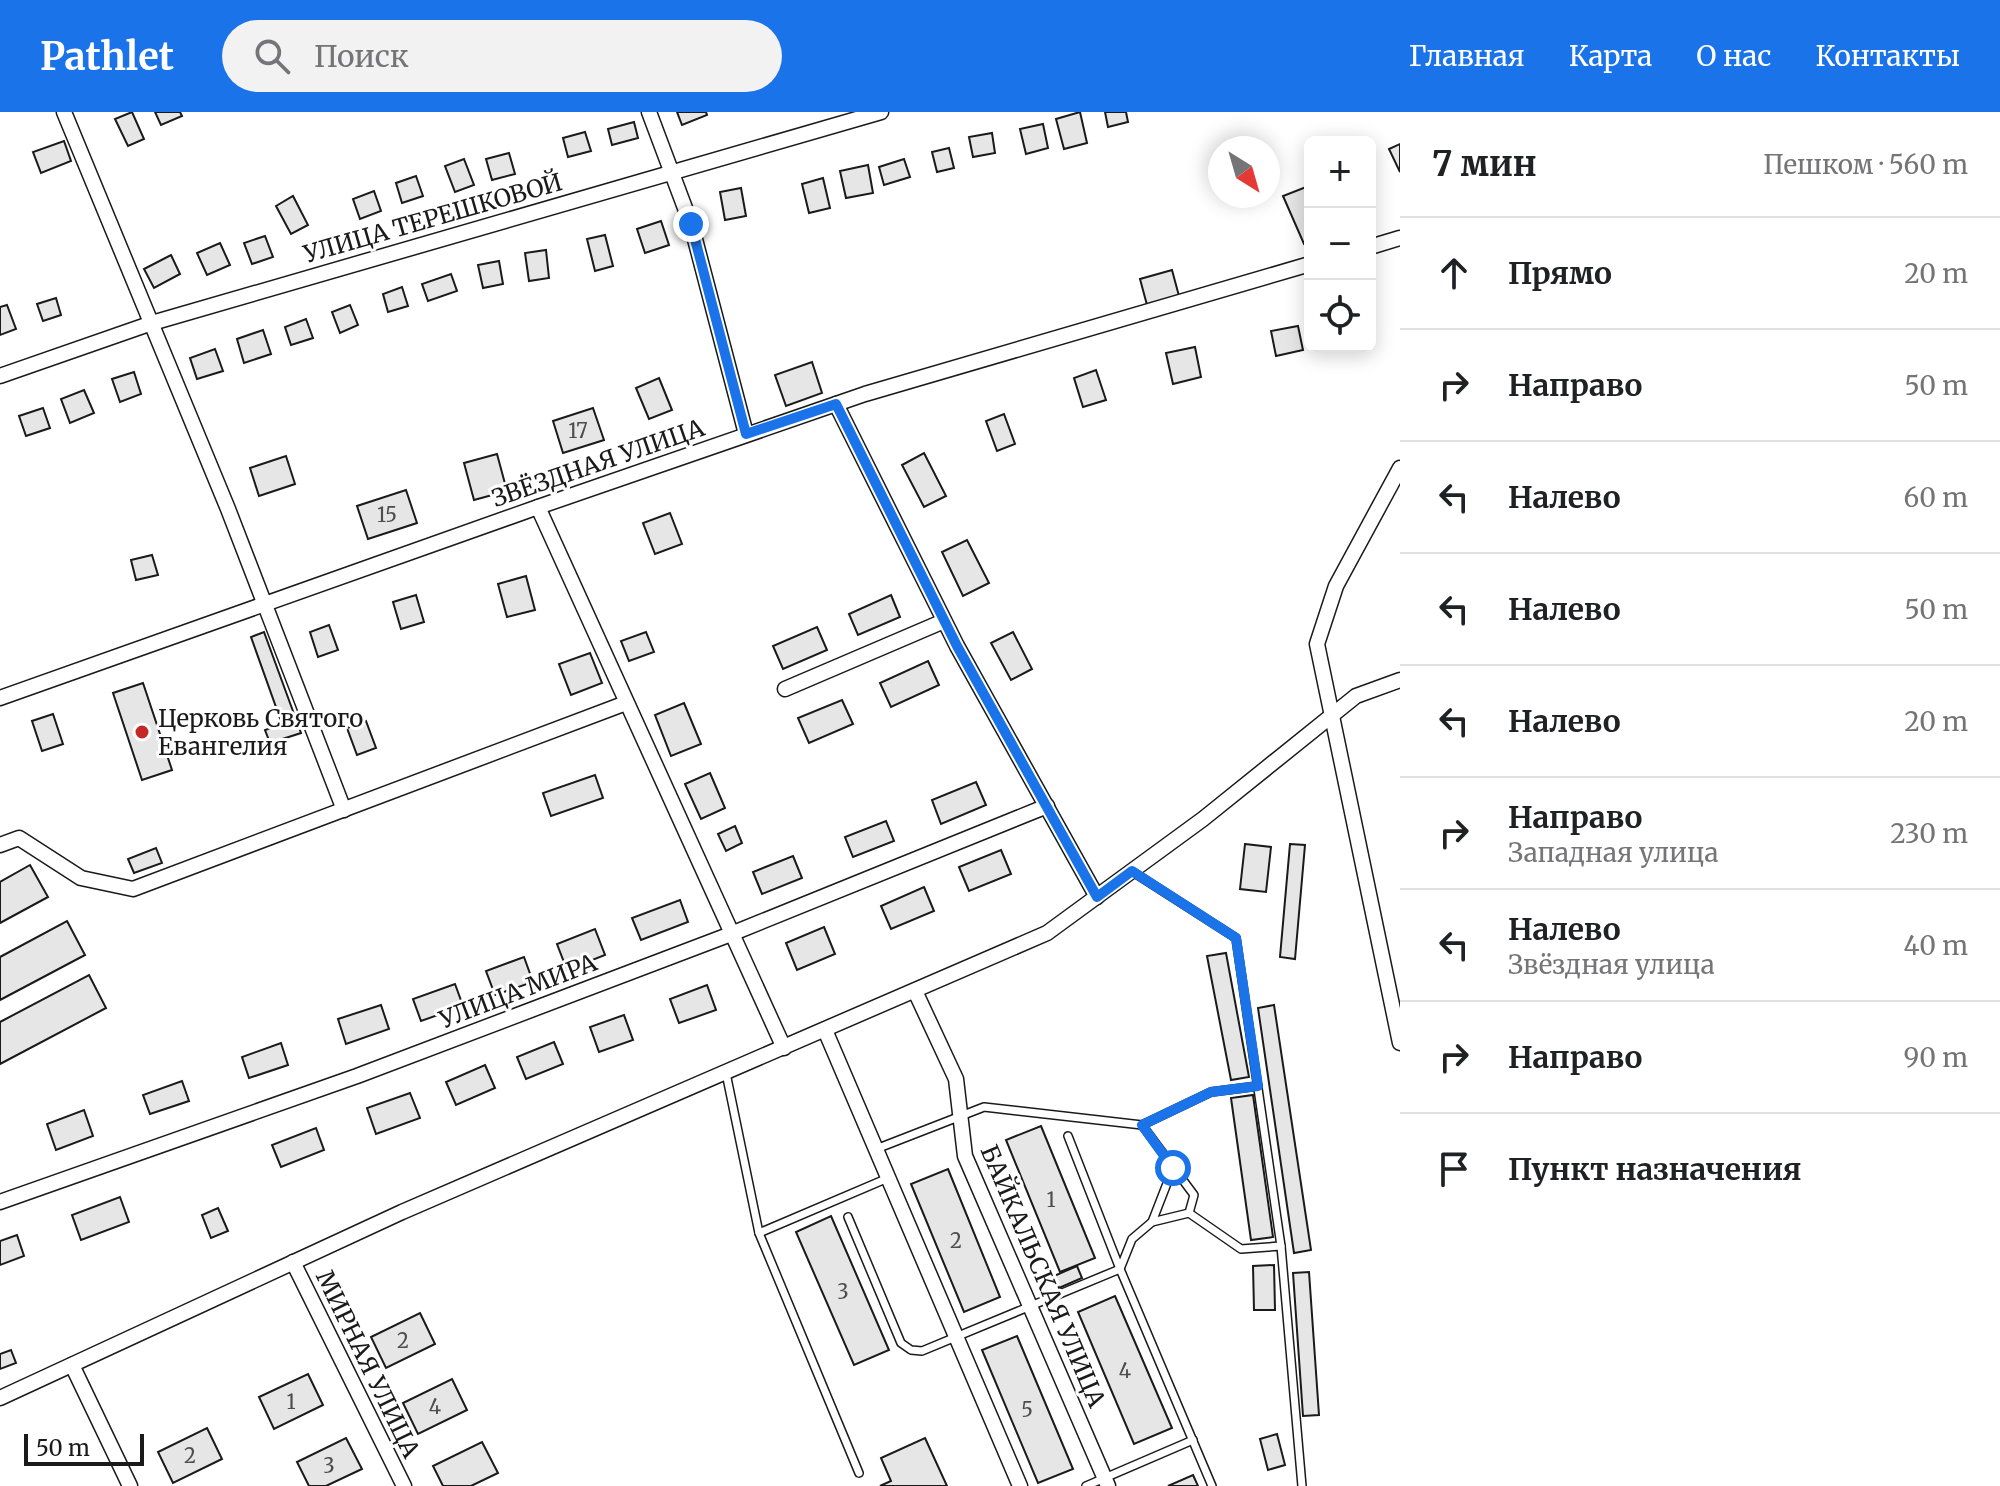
<!DOCTYPE html>
<html lang="ru">
<head>
<meta charset="utf-8">
<style>
  :root { --surface:#fff; --page:#f2f2f2; --text:#202124; --muted:#757577; --line:#e0e0e0; --accent:#1a73e8 }
  body { margin:0; font-family:Merriweather,serif; background:var(--page); color:var(--text) }
  .controls { position:absolute; right:24px; top:24px; display:grid; overflow:hidden; border-radius:12px; box-shadow:0 4px 20px #0003 }
  .controls button { width:72px; height:72px; display:grid; place-items:center; padding:0; border:0; border-bottom:2px solid var(--line); background:var(--surface); color:var(--text); font:40px sans-serif }
  .compass { position:absolute; left:1208px; top:24px; width:72px; height:72px; border-radius:50%; background:var(--surface); box-shadow:0 4px 20px #0003; rotate:143deg }
  .scale { position:absolute; left:24px; bottom:20px; width:120px; box-sizing:border-box; padding-left:8px; border:4px solid #1a1a1a; border-top:0; font-size:22px; line-height:28px; white-space:nowrap; color:#1a1a1a; -webkit-text-stroke:6px #fff; paint-order:stroke }
  .stop { position:absolute; width:24px; height:24px; margin:-18px; border:6px solid #1a73e8; border-radius:50%; background:#fff }
  .stop.end { background:#1a73e8; border-color:#fff; box-shadow:0 2px 8px #0008 }
  .list { margin:0; padding:0; list-style:none }
  h2 { display:flex; justify-content:space-between; align-items:center; height:104px; margin:0; padding:0 32px; font-size:34px }
  h2 small { font-size:26px; font-weight:400; color:var(--muted) }
  .list li { display:grid; grid-template-columns:52px 1fr auto; gap:24px; align-items:center; box-sizing:border-box; height:112px; padding:0 32px; border-top:2px solid var(--line) }
  .list b { display:block; font-size:30px; white-space:nowrap }
  .list p { margin:0; font-size:26px; white-space:nowrap; color:var(--muted) }
  .list em { font-size:26px; font-style:normal; color:var(--muted) }
  .icon { flex:none; width:44px; height:44px; fill:none; stroke:currentColor; stroke-width:2; stroke-linecap:round; stroke-linejoin:round }
  .map { position:relative; flex:none; width:1400px; height:1374px; overflow:hidden }
  header { display:flex; align-items:center; gap:48px; box-sizing:border-box; height:112px; padding:0 40px; background:var(--accent); color:#fff }
  header strong { font-size:38px }
  nav { display:flex; gap:44px; margin-inline-start:auto; font-size:28px }
  .search { width:560px; height:72px; background:var(--page); display:flex; align-items:center; gap:20px; box-sizing:border-box; padding:0 28px; border-radius:44px; color:var(--muted); font-size:30px }
  main { display:flex }
  aside { flex:1; background:var(--surface) }
  .map>svg:first-child { display:block }
  .building { fill:#e6e6e6; stroke:#1a1a1a; stroke-width:2 }
  .lines { fill:none; stroke-linecap:round; stroke-linejoin:round }
  .lane-casing { stroke:#1a1a1a; stroke-width:10 }
  .street-casing { stroke:#1a1a1a; stroke-width:17 }
  .lane { stroke:#fff; stroke-width:7 }
  .street { stroke:#fff; stroke-width:14 }
  .route { stroke:#1a73e8; stroke-width:10 }
  .poi-dot { fill:#c62828; stroke:#fff; stroke-width:3 }
  .labels { text-anchor:middle; dominant-baseline:central; stroke-width:6; stroke-linejoin:round; paint-order:stroke }
  .number-label { font-size:20px; fill:#4d4d4d }
  .street-label { font-size:24px; fill:#1a1a1a; stroke:#fff }
  .poi-label { font-size:24px; fill:#1a1a1a; stroke:#fff; text-anchor:start }
</style>
</head>
<body>
<header>
<strong>Pathlet</strong>
<div class="search"><svg class="icon" aria-label="search" viewBox="0 0 24 24"><circle cx="10" cy="10" r="6"/><path d="M15 15l6 6"/></svg>Поиск</div>
<nav><a>Главная</a><a>Карта</a><a>О нас</a><a>Контакты</a></nav>
</header>
<main>
<div class="map">
<svg width="1400" height="1374" viewBox="0 0 1400 1374">
  <rect width="100%" height="100%" fill="#fff"/>
  <g class="building">
    <polygon points="132,0 144,27 128,34 115,7"/>
    <polygon points="155,0 180,0 182,4 161,13"/>
    <polygon points="677,0 706,0 707,3 682,13"/>
    <polygon points="1080,0 1087,31 1064,37 1056,7"/>
    <polygon points="1105,0 1126,0 1128,10 1108,15"/>
    <polygon points="634,10 638,26 612,33 608,17"/>
    <polygon points="1043,12 1048,36 1026,42 1020,17"/>
    <polygon points="585,20 591,39 568,45 563,26"/>
    <polygon points="992,21 995,41 973,45 969,25"/>
    <polygon points="64,29 71,49 41,61 33,40"/>
    <polygon points="1400,32 1400,60 1389,37"/>
    <polygon points="949,36 954,56 937,60 932,40"/>
    <polygon points="509,41 515,62 492,68 486,47"/>
    <polygon points="464,47 474,73 455,80 445,54"/>
    <polygon points="904,47 910,65 884,73 879,55"/>
    <polygon points="868,53 873,81 846,86 840,59"/>
    <polygon points="416,64 423,84 402,91 396,71"/>
    <polygon points="823,66 830,96 809,101 802,72"/>
    <polygon points="1306,75 1310,85 1310,129 1304,132 1283,84"/>
    <polygon points="741,76 746,104 725,108 720,80"/>
    <polygon points="374,79 381,99 360,107 353,87"/>
    <polygon points="293,84 308,113 291,122 276,94"/>
    <polygon points="661,109 669,133 645,141 637,117"/>
    <polygon points="605,123 613,154 595,159 587,127"/>
    <polygon points="265,124 273,145 252,152 244,131"/>
    <polygon points="220,131 230,153 207,163 197,141"/>
    <polygon points="546,138 549,166 529,169 525,141"/>
    <polygon points="171,143 180,162 154,176 144,157"/>
    <polygon points="499,149 503,172 483,176 478,153"/>
    <polygon points="1172,158 1179,184 1147,193 1140,167"/>
    <polygon points="451,162 457,179 428,189 422,172"/>
    <polygon points="402,175 408,194 388,200 383,182"/>
    <polygon points="56,186 61,203 43,209 37,192"/>
    <polygon points="7,193 16,217 0,223 0,195"/>
    <polygon points="350,193 358,213 340,221 332,200"/>
    <polygon points="306,207 313,226 291,233 285,215"/>
    <polygon points="1298,214 1303,238 1276,244 1271,219"/>
    <polygon points="263,218 271,242 244,251 237,227"/>
    <polygon points="1195,235 1201,265 1173,272 1166,241"/>
    <polygon points="215,237 223,259 197,267 190,246"/>
    <polygon points="812,250 822,281 786,294 775,263"/>
    <polygon points="1096,258 1106,288 1083,295 1074,266"/>
    <polygon points="134,260 141,282 120,290 112,267"/>
    <polygon points="659,266 672,298 649,307 636,276"/>
    <polygon points="84,278 94,301 70,311 61,287"/>
    <polygon points="43,296 50,316 26,324 19,304"/>
    <polygon points="593,296 604,328 563,341 553,309"/>
    <polygon points="1004,302 1015,332 997,339 986,309"/>
    <polygon points="924,341 946,384 924,395 902,353"/>
    <polygon points="497,342 507,379 474,388 464,351"/>
    <polygon points="286,344 295,372 259,384 250,356"/>
    <polygon points="406,378 417,411 368,427 357,394"/>
    <polygon points="670,401 682,432 655,442 643,411"/>
    <polygon points="967,428 989,471 963,484 942,440"/>
    <polygon points="152,443 158,463 136,468 131,448"/>
    <polygon points="526,464 535,498 507,505 498,472"/>
    <polygon points="416,483 424,510 401,517 393,490"/>
    <polygon points="891,483 900,505 858,523 849,502"/>
    <polygon points="329,513 338,538 318,545 310,520"/>
    <polygon points="817,515 827,538 783,557 773,534"/>
    <polygon points="264,520 301,621 270,631 265,618 282,612 251,525"/>
    <polygon points="646,520 654,540 629,549 621,529"/>
    <polygon points="1013,520 1032,557 1011,568 991,531"/>
    <polygon points="590,541 602,571 571,583 559,552"/>
    <polygon points="928,549 939,573 891,595 880,571"/>
    <polygon points="143,571 172,658 142,668 113,581"/>
    <polygon points="842,588 853,612 809,631 798,606"/>
    <polygon points="684,591 701,632 671,644 655,603"/>
    <polygon points="53,602 63,632 42,639 32,609"/>
    <polygon points="366,609 376,636 357,643 347,616"/>
    <polygon points="710,661 725,696 701,707 685,672"/>
    <polygon points="595,663 603,686 551,704 543,681"/>
    <polygon points="976,670 986,693 941,712 932,688"/>
    <polygon points="886,709 894,729 853,745 845,725"/>
    <polygon points="735,714 742,731 726,739 718,722"/>
    <polygon points="1245,732 1271,735 1266,780 1240,777"/>
    <polygon points="1290,732 1305,733 1295,847 1280,845"/>
    <polygon points="156,736 162,751 134,761 128,747"/>
    <polygon points="1001,738 1011,762 969,779 959,755"/>
    <polygon points="793,744 802,766 762,782 753,760"/>
    <polygon points="30,753 48,785 0,811 0,770"/>
    <polygon points="924,775 934,799 891,817 881,794"/>
    <polygon points="680,788 688,810 641,828 632,806"/>
    <polygon points="67,809 85,843 0,888 0,845"/>
    <polygon points="824,815 835,842 797,858 786,831"/>
    <polygon points="595,817 605,843 567,858 557,832"/>
    <polygon points="1226,841 1249,965 1231,968 1207,844"/>
    <polygon points="524,845 533,870 495,883 486,859"/>
    <polygon points="89,863 106,896 0,952 0,910"/>
    <polygon points="455,872 463,894 421,909 413,887"/>
    <polygon points="707,873 716,898 679,911 670,887"/>
    <polygon points="381,893 389,917 346,932 338,907"/>
    <polygon points="1274,893 1311,1138 1294,1141 1258,896"/>
    <polygon points="624,903 633,928 599,940 590,915"/>
    <polygon points="554,930 563,952 526,967 517,945"/>
    <polygon points="281,931 288,953 249,966 242,945"/>
    <polygon points="485,953 495,976 456,993 446,970"/>
    <polygon points="182,969 189,989 150,1002 143,983"/>
    <polygon points="410,981 420,1006 376,1022 367,996"/>
    <polygon points="1253,983 1273,1125 1251,1128 1231,986"/>
    <polygon points="84,998 93,1024 56,1038 47,1012"/>
    <polygon points="1041,1014 1095,1146 1060,1160 1006,1028"/>
    <polygon points="316,1016 324,1038 281,1055 272,1033"/>
    <polygon points="948,1057 1000,1185 964,1200 911,1072"/>
    <polygon points="120,1085 129,1110 81,1128 72,1103"/>
    <polygon points="218,1096 228,1119 211,1126 202,1103"/>
    <polygon points="831,1104 889,1238 854,1253 796,1120"/>
    <polygon points="17,1123 24,1144 0,1153 0,1129"/>
    <polygon points="1274,1153 1275,1198 1254,1198 1253,1154"/>
    <polygon points="1077,1154 1082,1166 1059,1176 1054,1164"/>
    <polygon points="1309,1160 1319,1303 1303,1304 1293,1161"/>
    <polygon points="1115,1184 1172,1316 1134,1332 1078,1200"/>
    <polygon points="420,1201 435,1232 386,1256 371,1225"/>
    <polygon points="1017,1224 1073,1357 1038,1371 982,1238"/>
    <polygon points="11,1238 16,1251 0,1257 0,1242"/>
    <polygon points="308,1262 323,1293 274,1317 259,1285"/>
    <polygon points="452,1267 467,1298 418,1322 403,1291"/>
    <polygon points="207,1316 222,1347 173,1371 158,1340"/>
    <polygon points="1277,1322 1285,1353 1268,1358 1260,1327"/>
    <polygon points="346,1326 362,1357 326,1374 309,1374 297,1350"/>
    <polygon points="925,1326 947,1374 880,1374 891,1369 881,1346"/>
    <polygon points="482,1330 498,1361 471,1374 443,1374 433,1354"/>
    <polygon points="1193,1363 1198,1374 1168,1374"/>
  </g>
  <g class="lines">
    <g class="lane-casing">
      <g id="lane">
        <polyline points="1133,760 1236,826 1281,1134"/>
        <polyline points="726,961 759,1121 859,1361"/>
        <polyline points="1142,1013 1194,1083 1189,1101"/>
        <polyline points="1068,1024 1120,1157 1212,1374"/>
        <polyline points="876,1037 984,995 1142,1013 1211,980 1258,974"/>
        <polyline points="848,1105 901,1231 911,1238 922,1239 1120,1157 1132,1127 1152,1110 1189,1101 1241,1137 1281,1134 1302,1374"/>
        <polyline points="1152,1110 1173,1056"/>
        <polyline points="759,1121 888,1066"/>
        <polyline points="1086,1374 1193,1328"/>
      </g>
    </g>
    <g class="street-casing">
      <g id="street">
        <polyline points="64,0 228,397 344,698"/>
        <polyline points="649,0 691,112 746,322"/>
        <polyline points="1370,135 1400,126"/>
        <polyline points="0,264 152,211 881,0"/>
        <polyline points="836,292 957,534 1097,785"/>
        <polyline points="1400,356 1336,474 1317,532 1400,931"/>
        <polyline points="538,395 784,936"/>
        <polyline points="785,577 944,509"/>
        <polyline points="0,586 538,395 865,282 1310,152"/>
        <polyline points="0,733 19,726 81,766 133,777 626,591"/>
        <polyline points="915,879 956,967 965,1044 1108,1374"/>
        <polyline points="825,918 1020,1374"/>
        <polyline points="0,1090 357,964 731,822 1047,694"/>
        <polyline points="293,1150 404,1374"/>
        <polyline points="72,1253 130,1374"/>
        <polyline points="0,1286 402,1100 1047,821 1203,707 1356,584 1400,568"/>
      </g>
    </g>
    <use href="#lane" class="lane"/>
    <use href="#street" class="street"/>
  </g>
  <g class="lines">
    <polyline class="route" points="691,112 746,322 836,292 957,534 1097,785 1132,759 1236,826 1258,974 1211,980 1142,1013 1173,1056"/>
  </g>
  <circle class="poi-dot" cx="142" cy="620" r="8"/>
  <g class="labels">
    <g class="number-label">
      <text x="578" y="318">17</text>
      <text x="387" y="402">15</text>
      <text x="1051" y="1087">1</text>
      <text x="956" y="1128">2</text>
      <text x="843" y="1179">3</text>
      <text x="403" y="1228">2</text>
      <text x="1125" y="1258">4</text>
      <text x="291" y="1289">1</text>
      <text x="435" y="1294">4</text>
      <text x="1027" y="1297">5</text>
      <text x="190" y="1343">2</text>
      <text x="329" y="1353">3</text>
    </g>
    <g class="street-label">
      <text transform="translate(433 106) rotate(-16)">УЛИЦА ТЕРЕШКОВОЙ</text>
      <text transform="translate(598 351) rotate(-19)">ЗВЁЗДНАЯ УЛИЦА</text>
      <text transform="translate(518 879) rotate(-21)">УЛИЦА МИРА</text>
      <text transform="translate(1043 1164) rotate(67)">БАЙКАЛЬСКАЯ УЛИЦА</text>
      <text transform="translate(368 1252) rotate(64)">МИРНАЯ УЛИЦА</text>
    </g>
    <g class="poi-label">
      <text x="158" y="606">Церковь Святого<tspan x="158" dy="28">Евангелия</tspan></text>
    </g>
  </g>
</svg>
<div class="controls">
<button>+</button>
<button>−</button>
<button><svg class="icon" aria-label="locate" viewBox="0 0 24 24"><circle cx="12" cy="12" r="6"/><path d="M12 2v4M12 18v4M2 12h4M18 12h4"/></svg></button>
</div>
<svg class="compass" viewBox="-18 -18 36 36"><path d="M0-13l5 13h-10z" fill="#e53935"/><path d="M0 13l5-13h-10z" fill="#757577"/></svg>
<div class="scale">50 m</div>
<div class="stop" style="left:1173px;top:1056px"></div>
<div class="stop end" style="left:691px;top:112px"></div>
</div>
<aside>
<h2>7 мин<small>Пешком · 560 m</small></h2>
<ul class="list">
<li><svg class="icon" aria-label="ahead" viewBox="0 0 24 24"><path d="M12 20V5M6 11l6-6 6 6"/></svg><div><b>Прямо</b></div><em>20 m</em></li>
<li><svg class="icon" aria-label="right" viewBox="0 0 24 24"><path d="M7 20v-9h11M14 6l5 5-5 5"/></svg><div><b>Направо</b></div><em>50 m</em></li>
<li><svg class="icon" aria-label="left" viewBox="0 0 24 24"><path d="M17 20v-9H6M10 6l-5 5 5 5"/></svg><div><b>Налево</b></div><em>60 m</em></li>
<li><svg class="icon" aria-label="left" viewBox="0 0 24 24"><path d="M17 20v-9H6M10 6l-5 5 5 5"/></svg><div><b>Налево</b></div><em>50 m</em></li>
<li><svg class="icon" aria-label="left" viewBox="0 0 24 24"><path d="M17 20v-9H6M10 6l-5 5 5 5"/></svg><div><b>Налево</b></div><em>20 m</em></li>
<li><svg class="icon" aria-label="right" viewBox="0 0 24 24"><path d="M7 20v-9h11M14 6l5 5-5 5"/></svg><div><b>Направо</b><p>Западная улица</p></div><em>230 m</em></li>
<li><svg class="icon" aria-label="left" viewBox="0 0 24 24"><path d="M17 20v-9H6M10 6l-5 5 5 5"/></svg><div><b>Налево</b><p>Звёздная улица</p></div><em>40 m</em></li>
<li><svg class="icon" aria-label="right" viewBox="0 0 24 24"><path d="M7 20v-9h11M14 6l5 5-5 5"/></svg><div><b>Направо</b></div><em>90 m</em></li>
<li><svg class="icon" aria-label="arrive" viewBox="0 0 24 24"><path d="M6 21V4h12l-3 4 3 4H6"/></svg><div><b>Пункт назначения</b></div></li>
</ul>
</aside>
</main>
</body>
</html>
